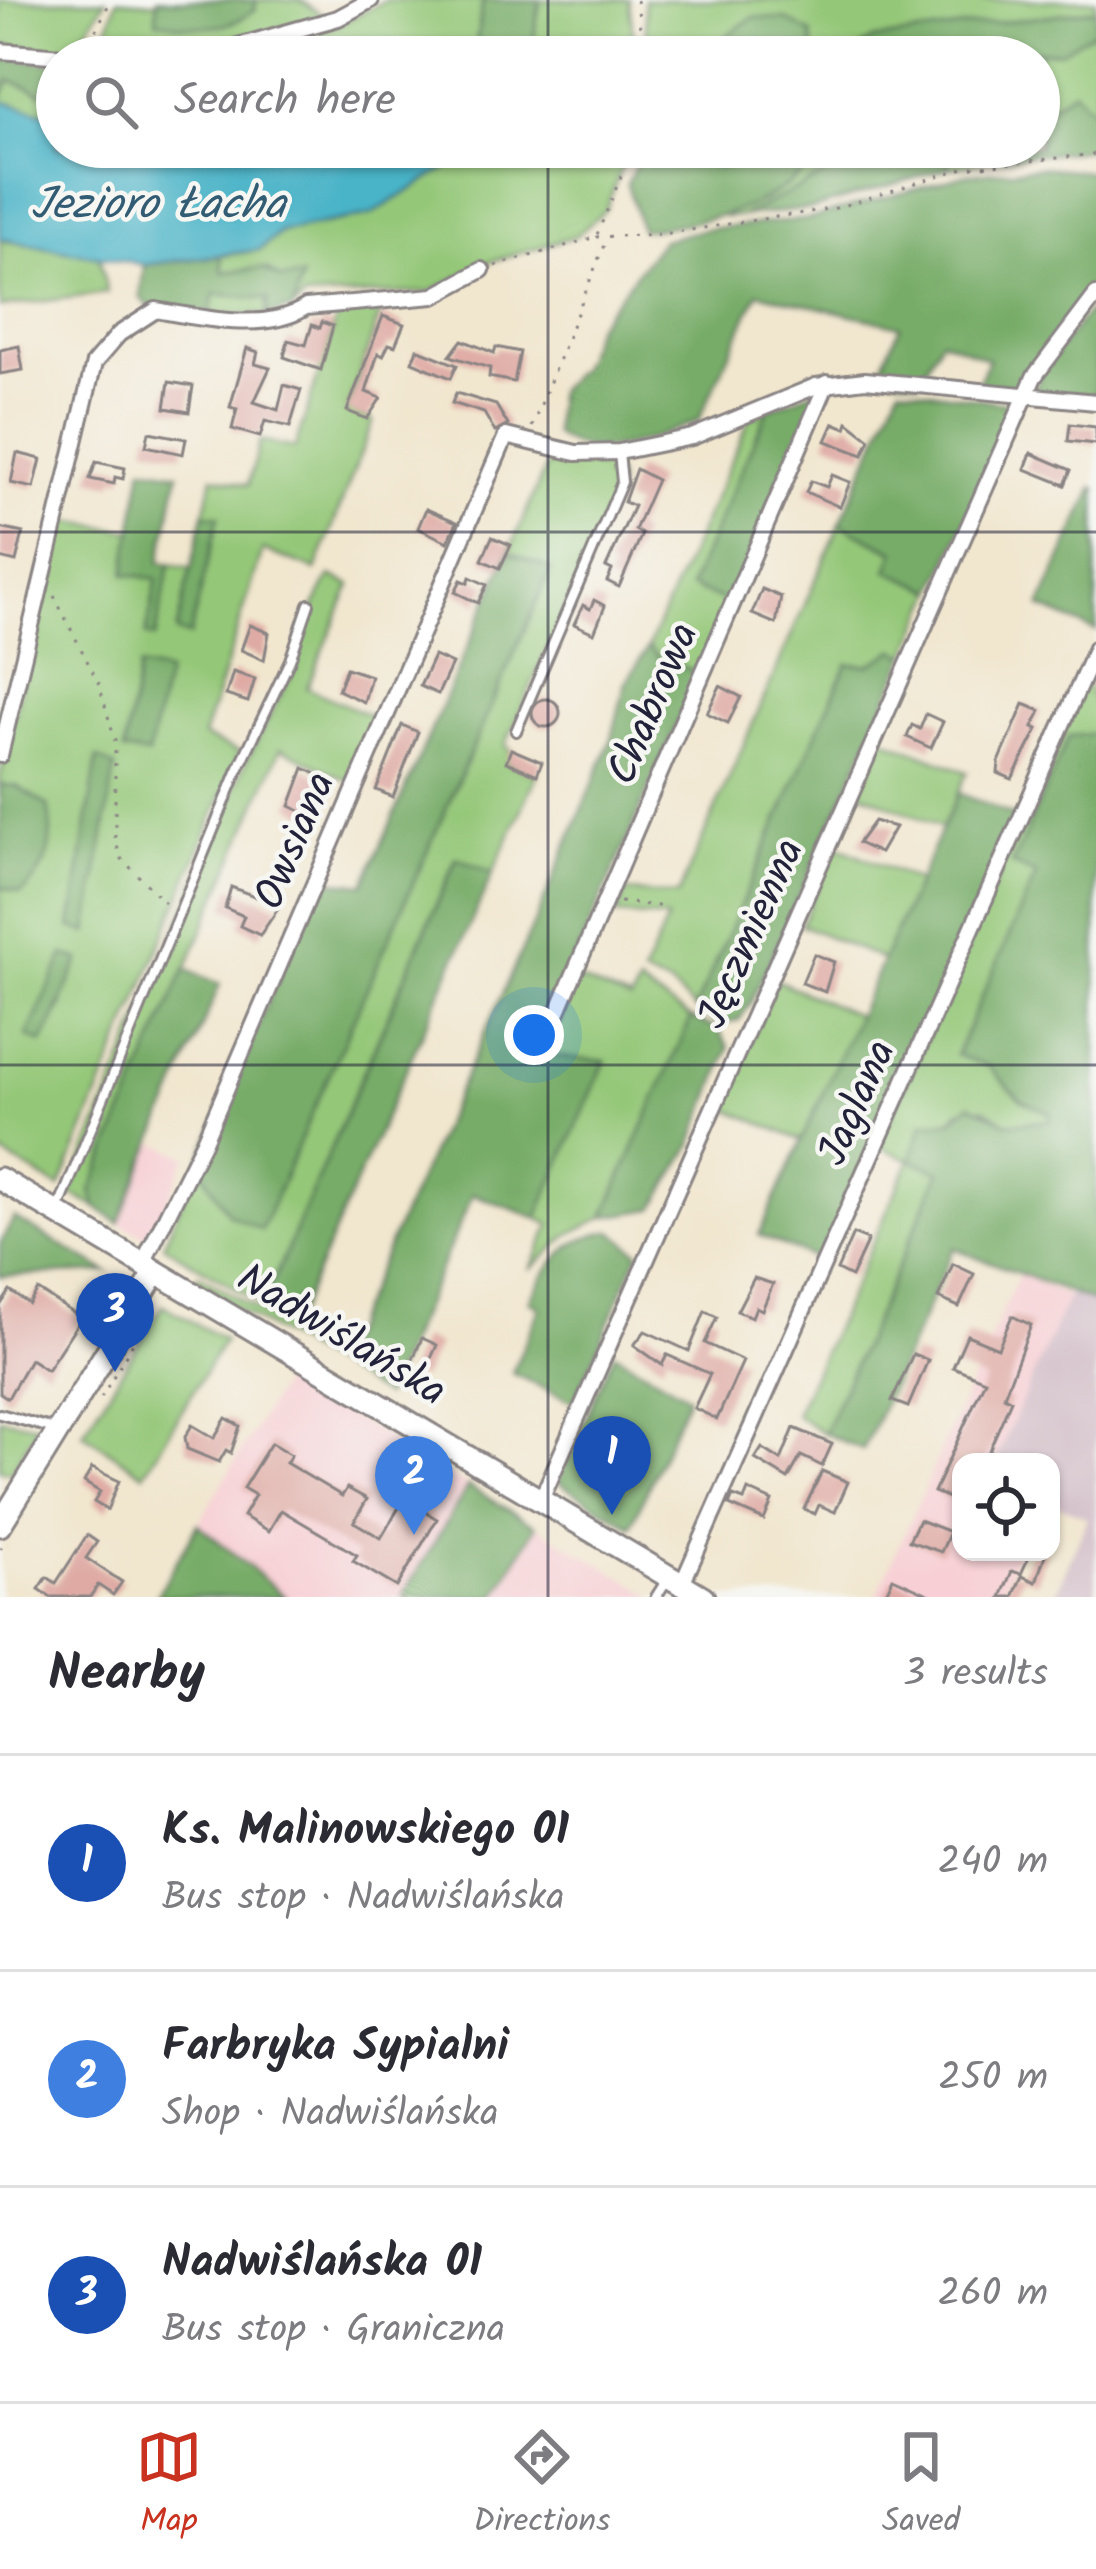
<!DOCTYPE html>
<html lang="en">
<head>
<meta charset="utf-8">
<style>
  :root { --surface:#fff; --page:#f7f7f7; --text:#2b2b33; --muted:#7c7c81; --line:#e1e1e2; --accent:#c8321e }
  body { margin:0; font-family:Kalam,sans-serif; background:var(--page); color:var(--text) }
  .controls { position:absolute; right:36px; bottom:36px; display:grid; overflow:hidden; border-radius:24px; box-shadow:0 3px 9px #0004 }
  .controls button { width:108px; height:108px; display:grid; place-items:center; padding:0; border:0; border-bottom:3px solid var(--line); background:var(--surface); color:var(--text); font:60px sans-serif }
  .you { position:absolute; left:534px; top:1035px; width:42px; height:42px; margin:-30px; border:9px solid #fff; border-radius:50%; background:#1a73e8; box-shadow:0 0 0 18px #1a73e833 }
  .badge { display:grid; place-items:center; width:78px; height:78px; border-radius:50%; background:var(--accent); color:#fff; font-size:39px; font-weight:700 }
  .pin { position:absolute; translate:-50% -99px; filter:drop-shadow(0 3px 6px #0008) }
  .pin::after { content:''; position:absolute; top:63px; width:42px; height:36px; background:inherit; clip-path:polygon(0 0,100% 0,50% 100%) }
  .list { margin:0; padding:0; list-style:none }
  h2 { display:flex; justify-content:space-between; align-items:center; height:156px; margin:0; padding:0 48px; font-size:51px }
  h2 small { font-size:39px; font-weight:400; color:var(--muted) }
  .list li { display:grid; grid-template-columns:78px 1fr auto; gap:36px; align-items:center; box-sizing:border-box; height:216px; padding:0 48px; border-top:3px solid var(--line) }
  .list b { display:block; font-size:45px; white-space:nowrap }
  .list p { margin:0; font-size:39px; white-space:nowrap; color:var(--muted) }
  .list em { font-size:39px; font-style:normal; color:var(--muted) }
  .icon { flex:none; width:66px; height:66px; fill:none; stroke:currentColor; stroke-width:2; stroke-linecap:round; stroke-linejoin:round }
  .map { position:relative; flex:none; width:1096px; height:1597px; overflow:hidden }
  .search { position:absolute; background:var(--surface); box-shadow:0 3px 9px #0004; left:36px; right:36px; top:36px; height:132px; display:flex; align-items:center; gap:30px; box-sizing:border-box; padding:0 42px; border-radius:66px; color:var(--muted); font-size:45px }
  .sheet { height:804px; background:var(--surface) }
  nav { display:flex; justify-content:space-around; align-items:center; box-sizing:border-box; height:168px; border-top:3px solid var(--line); background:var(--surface); font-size:33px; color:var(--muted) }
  nav a { display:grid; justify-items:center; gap:6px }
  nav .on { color:var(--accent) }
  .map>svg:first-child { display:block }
  .built { fill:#f7cfd4 }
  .industrial { fill:#d2bdc8 }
  .green { fill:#94c778; stroke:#5b745a; stroke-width:3; fill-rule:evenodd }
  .forest { fill:#77ac68; stroke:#4c6752; stroke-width:3 }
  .water { fill:#49b3c7; stroke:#366a81; stroke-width:3 }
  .building { fill:#dfaaa4 }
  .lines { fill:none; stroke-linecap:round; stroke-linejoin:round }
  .lane-casing { stroke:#8a8484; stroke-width:14 }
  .street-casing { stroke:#8a8484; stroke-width:20 }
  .secondary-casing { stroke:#8a8484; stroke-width:27 }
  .path { stroke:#8a8484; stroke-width:3; stroke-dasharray:3 9; stroke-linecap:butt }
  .lane { stroke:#fff; stroke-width:8 }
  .street { stroke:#fff; stroke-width:14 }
  .secondary { stroke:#fff; stroke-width:21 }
  .grid { fill:none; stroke:#22223b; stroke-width:3; stroke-opacity:0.55 }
  .labels { text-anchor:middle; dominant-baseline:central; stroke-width:9; stroke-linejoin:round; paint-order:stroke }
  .street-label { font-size:42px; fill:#22223b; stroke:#f6f6f2 }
  .water-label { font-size:45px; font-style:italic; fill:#325c73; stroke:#f6f6f2 }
</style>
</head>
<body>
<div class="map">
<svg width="1096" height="1597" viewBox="0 0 1096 1597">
  <rect width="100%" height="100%" fill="#f6f6f2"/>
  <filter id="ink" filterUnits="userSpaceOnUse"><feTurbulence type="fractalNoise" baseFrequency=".00833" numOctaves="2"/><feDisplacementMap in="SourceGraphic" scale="24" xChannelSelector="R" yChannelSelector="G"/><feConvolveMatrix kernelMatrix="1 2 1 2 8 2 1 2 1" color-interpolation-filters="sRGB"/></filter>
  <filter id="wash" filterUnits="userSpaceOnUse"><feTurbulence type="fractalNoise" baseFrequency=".004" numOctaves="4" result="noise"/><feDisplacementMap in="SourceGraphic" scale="48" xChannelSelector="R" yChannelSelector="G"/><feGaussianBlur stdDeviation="2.7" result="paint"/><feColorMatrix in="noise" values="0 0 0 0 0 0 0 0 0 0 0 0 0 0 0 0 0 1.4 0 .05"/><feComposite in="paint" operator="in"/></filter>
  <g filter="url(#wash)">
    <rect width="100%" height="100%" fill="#f1e6ce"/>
    <g class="built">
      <polygon points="154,1142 187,1156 150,1239 119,1223"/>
      <polygon points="1019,1274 1069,1297 995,1462 961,1462 961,1552 1018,1552 998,1597 876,1597"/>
      <polygon points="285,1377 468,1486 402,1597 285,1597 198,1524"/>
      <polygon points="536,1526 652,1595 651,1597 495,1597"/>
    </g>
    <polygon class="industrial" points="1070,1293 1096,1303 1096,1597 1054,1597 1088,1518 1051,1502 1051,1462 995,1462"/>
    <g class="green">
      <polygon points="0,0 106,0 73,51 0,45"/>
      <polygon points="117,0 255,10 256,0 300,0 325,17 203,50 99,53"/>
      <polygon points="386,0 483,0 474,57 253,57 340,24"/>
      <polygon points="540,0 629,0 636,57 503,57 531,56"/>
      <polygon points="644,0 1096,0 1096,9 872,40 847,57 814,57 811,33 726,36 722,57 648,57"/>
      <polygon points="1096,30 1096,114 1074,90 1039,113 1039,57 949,57 1061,51"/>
      <polygon points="9,80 57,99 57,116 1,102"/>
      <polygon points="481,147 629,147 606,209 576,236 490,262 429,292 304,298 293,309 281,279 268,269 223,272 221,256 260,250 281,232 370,215"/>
      <polygon points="988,147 1009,157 952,167 942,159 841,167 742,216 724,217 811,165 819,149"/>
      <polygon points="0,240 99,256 107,293 0,307"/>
      <polygon points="214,294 267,299 267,315 210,313"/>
      <path d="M383,305L347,410L373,421L316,570L263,550L203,737L240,752L60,1188L0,1153V887L5,889L51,833L48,806L16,786L0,785V777L60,520L133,531L125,574L157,579L146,635L155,637L170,564L191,568L177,632L218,516L204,514L213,476L248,485L260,441L295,448L339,310ZM140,667L148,754H147L124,750ZM58,973L63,1004L42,1043L27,1035Z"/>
      <polygon points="768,409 690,586 729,603 699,673 660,658 648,647 750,418"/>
      <polygon points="551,455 613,469 619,484 505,746 511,749 507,763 537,775 493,873 456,858 263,1305 163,1245 198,1164 229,1214 261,1229 551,570 509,552"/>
      <polygon points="840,524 895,552 889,571 935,591 907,655 895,651 868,665 847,665 695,1009 670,986 643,975 667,919 616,915 626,892 678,895"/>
      <polygon points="330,576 351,585 307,688 378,719 351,782 281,748 91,1191 96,1207 69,1193 244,766 288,681 310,614"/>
      <polygon points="1085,681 1096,707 1096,734 1013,864 1037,875 956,1054 988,1066 1020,1099 1050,1114 1049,1122 1007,1123 984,1108 959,1110 951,1120 937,1125 910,1159 940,1171 824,1433 795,1415 910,1160 878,1146"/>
      <polygon points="882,738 967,772 943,828 859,791"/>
      <polygon points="835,845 918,881 883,960 801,925"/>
      <polygon points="577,979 631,1001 639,985 691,1018 604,1217 570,1234 530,1270 551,1225 537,1218 605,1062 555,1057 548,1046"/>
      <polygon points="776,980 859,1016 803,1141 722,1107"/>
      <polygon points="198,1275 389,1387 384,1396 195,1284"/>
      <polygon points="163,1305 224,1340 144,1474 83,1433"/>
      <polygon points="0,1418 38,1425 11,1472 0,1470"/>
    </g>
    <g class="forest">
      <path d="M157,0H256L255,9C225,35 192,27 156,21Z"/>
      <polygon points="483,0 540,0 531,56 474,57"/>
      <polygon points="1096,9 1096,30 1062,51 847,57 872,40"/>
      <polygon points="753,17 785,19 811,33 814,57 722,57 726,36"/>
      <polygon points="0,58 57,63 57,99 10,80 0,101"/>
      <polygon points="1074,90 1096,114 1096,149 1009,157 988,147 1039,147 1039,113"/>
      <path d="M645,147H675L717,167L819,149C791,207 698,224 641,230L627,184Z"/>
      <polygon points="942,159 952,167 812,209 742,216 841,167"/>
      <path d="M1042,167L1096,172V286L1021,390L977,386L988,359L941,339L919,381L878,375L900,326L758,293L698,421C656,436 595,467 554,434L556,392L581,366L595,326L662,240L705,229L809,219L968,174Z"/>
      <polygon points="221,256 223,272 262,268 281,279 302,277 293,309 267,315 268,299 215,294 210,313 148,306 140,297 144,265"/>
      <polygon points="1096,302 1096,397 1034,391 1043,368"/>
      <polygon points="900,386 1017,405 935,591 888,571 895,551 840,524"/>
      <polygon points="821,389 729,603 690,587 768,409"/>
      <polygon points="143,467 179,473 160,562 170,564 155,638 146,635 157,579 125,574"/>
      <polygon points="1094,487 1096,488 1096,631 1040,607"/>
      <polygon points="204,514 219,516 190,636 176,632"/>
      <polygon points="509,552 551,569 261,1230 229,1214 198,1164 325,868 333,881 364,884"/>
      <polygon points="648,647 660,658 699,673 534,1054 605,1061 537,1218 473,1194 390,1383 340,1353 540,910 612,738 625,684"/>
      <polygon points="895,650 907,655 750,1004 739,1020 721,1025 695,1009 847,664 868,665"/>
      <polygon points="139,667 167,673 148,755 124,751"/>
      <polygon points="1096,734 1096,1303 954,1248 863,1450 824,1433 940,1172 910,1160 923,1123 951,1121 970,1104 1007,1123 1049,1121 1050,1113 1020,1099 988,1066 956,1055 1036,875 1012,864 1069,736"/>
      <polygon points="97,758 115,767 88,933 71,928"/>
      <path d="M0,785L16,786L48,806C55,842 49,869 21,893L0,887Z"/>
      <polygon points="958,793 1017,817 821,1261 759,1235"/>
      <polygon points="457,858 493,873 293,1325 263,1305"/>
      <polygon points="64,955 80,960 43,1043 27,1036"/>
      <polygon points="185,969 220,984 119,1223 96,1207 91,1191"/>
      <polygon points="691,1018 719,1030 729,1048 692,1145 654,1209 604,1217"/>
      <polygon points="14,1218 107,1272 0,1276 0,1244"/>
      <path d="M612,1231L639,1252L574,1403L512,1373L540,1307L529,1301C548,1264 569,1236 612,1231Z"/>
      <polygon points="614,1353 688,1396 631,1526 558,1482"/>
      <polygon points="468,1486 536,1526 495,1597 402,1597"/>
      <polygon points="198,1524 285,1597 156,1597"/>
    </g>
    <g class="water">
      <polygon points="0,101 57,116 57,147 481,147 370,215 281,232 259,250 144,265 0,239"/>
      <polygon points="675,147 834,147 717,167"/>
    </g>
    <g id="blocks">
      <g class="building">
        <polygon points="383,316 404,324 395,346 389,344 383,356 378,353 366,392 381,398 367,419 347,411"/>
        <polygon points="322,322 333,326 321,370 284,357 288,340 306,345 312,325 320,328"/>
        <polygon points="462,340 494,353 496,347 520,352 514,382 489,377 490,368 450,356"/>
        <polygon points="19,346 23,370 0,374 0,350"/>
        <polygon points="247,348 258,352 255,364 270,368 254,402 278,410 284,385 301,390 290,427 265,421 260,437 232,429 237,409 230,407"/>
        <polygon points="417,349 457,365 451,378 412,362"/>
        <polygon points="169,382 193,386 189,412 165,408"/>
        <polygon points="456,393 496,405 508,425 495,432 484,413 452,403"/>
        <polygon points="848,422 870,439 863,455 826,441 834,423 846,428"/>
        <polygon points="1070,424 1096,427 1096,444 1068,441"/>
        <polygon points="149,432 186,439 183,454 146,446"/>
        <polygon points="17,453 41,459 34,488 11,483"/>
        <polygon points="1031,453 1071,470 1065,485 1025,469"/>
        <polygon points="96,462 125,468 123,479 115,477 114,484 90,479"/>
        <polygon points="636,469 657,480 635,530 642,534 619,587 607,581 612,570 606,567 634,506 624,502"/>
        <polygon points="832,475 850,482 840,507 806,492 811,481 827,487"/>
        <polygon points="426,509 457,522 448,542 418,528"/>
        <polygon points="0,528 23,533 16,562 0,558"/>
        <polygon points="492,537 511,545 500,568 482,560"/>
        <polygon points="470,577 487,585 478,603 455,592 461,580 468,583"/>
        <polygon points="762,589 781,597 776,624 752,614"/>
        <polygon points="594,600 605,606 594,633 574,624 583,605 590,609"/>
        <polygon points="250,625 269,633 264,660 241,650"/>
        <polygon points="434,656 452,664 438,694 420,686"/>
        <polygon points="346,668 371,676 364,702 338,690"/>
        <polygon points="233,672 255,679 248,702 226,695"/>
        <polygon points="720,686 741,697 728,723 707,713"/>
        <circle cx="546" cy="713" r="14"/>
        <polygon points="1024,704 1041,711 1033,727 1038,729 1012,779 998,773 999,762"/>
        <polygon points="926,714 943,722 931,748 907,737 912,725 920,729"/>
        <polygon points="402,725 418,732 393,797 376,790"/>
        <polygon points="511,749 542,762 537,775 506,762"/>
        <polygon points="304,768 326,779 309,815 290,806"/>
        <polygon points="874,821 895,827 880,853 858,843"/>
        <polygon points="231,887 280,906 260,935 240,926 244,916 225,908"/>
        <polygon points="814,954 834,962 825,992 802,983"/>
        <polygon points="853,1234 868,1240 851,1277 837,1270"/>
        <polygon points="953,1264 974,1274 959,1307 938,1298"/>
        <polygon points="754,1278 773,1284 762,1310 756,1307 752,1317 737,1311"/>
        <polygon points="38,1290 81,1318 47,1370 30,1359 8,1398 0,1393 0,1306 10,1291 29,1304"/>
        <polygon points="705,1311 717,1317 705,1343 743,1361 717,1419 694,1408 710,1374 667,1355 662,1365 634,1345 645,1331 689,1351"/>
        <polygon points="1012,1316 1031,1325 1004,1396 1011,1400 984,1462 961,1462 961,1503 934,1492 985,1380 953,1367 967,1335 998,1348"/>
        <polygon points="422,1338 437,1345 422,1379 407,1373"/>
        <polygon points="913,1354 928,1360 908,1407 892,1401"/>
        <polygon points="226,1418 240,1426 231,1453 226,1450 219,1462 187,1449 185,1437 192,1425 214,1438"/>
        <polygon points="794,1428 832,1444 822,1466 801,1456 788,1479 755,1459 762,1448 781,1460"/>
        <polygon points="271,1443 291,1455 286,1463 342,1496 347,1488 367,1499 354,1522 381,1538 404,1499 437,1519 397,1587 353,1561 357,1555 281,1510 269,1531 243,1516 255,1495 243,1488"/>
        <polygon points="92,1468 119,1481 107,1510 94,1502 100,1492 84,1482"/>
        <polygon points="822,1471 848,1482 835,1512 819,1505 815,1514 804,1509"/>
        <polygon points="748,1490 772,1501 764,1520 729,1505 733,1496 744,1500"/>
        <polygon points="919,1520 950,1532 941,1552 909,1541"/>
        <polygon points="87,1535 97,1542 86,1558 122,1582 113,1595 98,1585 90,1597 51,1597 39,1589 47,1577 56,1583"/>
        <polygon points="1031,1552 1046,1552 1036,1582 1022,1576 1013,1597 1001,1597 1012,1571 1021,1574"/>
        <polygon points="893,1578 935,1597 884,1597"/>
      </g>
    </g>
  </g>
  <g filter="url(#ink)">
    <use href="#blocks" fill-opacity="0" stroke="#8a8484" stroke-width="3"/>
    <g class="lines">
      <g class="lane-casing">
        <g id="lane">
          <polyline points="516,731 622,482 619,453"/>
          <polyline points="57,1212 237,772 290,660 309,604"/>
          <polyline points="0,1414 58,1430"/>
          <polyline points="656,1597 668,1578"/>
        </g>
      </g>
      <g class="street-casing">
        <g id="street">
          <polyline points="0,51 74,57"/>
          <polyline points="199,57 338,18 371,0"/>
          <path d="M0,755L94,363L119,334L156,310C201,318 266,333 306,307L434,296L482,270"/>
          <polyline points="541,1051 827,383"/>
          <polyline points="143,1263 204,1141 506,436 576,453 619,452 692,437 816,386 865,380 1096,402"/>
          <polyline points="541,1500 1034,377 1096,295"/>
          <polyline points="682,1584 1096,648"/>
        </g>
      </g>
      <g class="secondary-casing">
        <g id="secondary">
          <polyline points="0,1179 703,1597"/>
          <polyline points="0,1525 156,1272"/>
        </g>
      </g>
      <g class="path">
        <polyline points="637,0 643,57"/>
        <polyline points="85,52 111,0"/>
        <polyline points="417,57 450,52 462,57"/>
        <polyline points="596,237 663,234 836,208 964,168 1096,154"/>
        <polyline points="495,266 596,237 633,147"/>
        <polyline points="532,427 606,240"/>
        <polyline points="54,596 99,684 115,741 115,838 120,857 169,907"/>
        <polyline points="620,902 667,907"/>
        <polyline points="101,1398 135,1339"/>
        <polyline points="0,1549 6,1540"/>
      </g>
      <use href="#lane" class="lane"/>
      <use href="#street" class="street"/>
      <use href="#secondary" class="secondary"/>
    </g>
  </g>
  <path class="grid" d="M548,0V57M548,147V1597M0,532H1096M0,1065H1096"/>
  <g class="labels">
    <g class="street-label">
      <text transform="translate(654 704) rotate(-67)">Chabrowa</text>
      <text transform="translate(296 841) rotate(-67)">Owsiana</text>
      <text transform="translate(752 934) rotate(-66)">Jęczmienna</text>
      <text transform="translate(858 1103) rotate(-66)">Jaglana</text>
      <text transform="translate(341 1336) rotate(31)">Nadwiślańska</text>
    </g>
    <g class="water-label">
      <text x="158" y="206">Jezioro Łacha</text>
    </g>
  </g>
</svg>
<div class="controls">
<button><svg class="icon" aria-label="locate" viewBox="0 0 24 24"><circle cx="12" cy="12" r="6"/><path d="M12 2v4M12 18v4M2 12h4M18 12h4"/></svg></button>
</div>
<div class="you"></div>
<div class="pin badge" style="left:612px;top:1515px;background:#1a4fb4">1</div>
<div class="pin badge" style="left:414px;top:1535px;background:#3f7fe0">2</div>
<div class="pin badge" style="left:115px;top:1372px;background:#1a4fb4">3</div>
<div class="search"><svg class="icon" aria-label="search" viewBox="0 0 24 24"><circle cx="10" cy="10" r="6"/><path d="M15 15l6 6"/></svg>Search here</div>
</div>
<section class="sheet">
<h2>Nearby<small>3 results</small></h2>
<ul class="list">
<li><span class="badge" style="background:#1a4fb4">1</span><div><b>Ks. Malinowskiego 01</b><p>Bus stop · Nadwiślańska</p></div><em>240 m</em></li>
<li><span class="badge" style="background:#3f7fe0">2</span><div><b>Farbryka Sypialni</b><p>Shop · Nadwiślańska</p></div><em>250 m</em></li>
<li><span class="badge" style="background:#1a4fb4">3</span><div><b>Nadwiślańska 01</b><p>Bus stop · Graniczna</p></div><em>260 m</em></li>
</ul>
</section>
<nav>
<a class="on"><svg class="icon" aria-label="map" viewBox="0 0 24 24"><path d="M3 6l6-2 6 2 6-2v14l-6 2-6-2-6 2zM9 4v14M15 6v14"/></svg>Map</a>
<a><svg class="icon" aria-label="directions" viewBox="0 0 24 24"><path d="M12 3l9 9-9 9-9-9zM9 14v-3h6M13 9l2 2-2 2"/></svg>Directions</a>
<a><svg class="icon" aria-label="saved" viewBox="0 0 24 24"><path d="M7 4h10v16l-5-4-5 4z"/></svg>Saved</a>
</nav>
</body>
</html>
